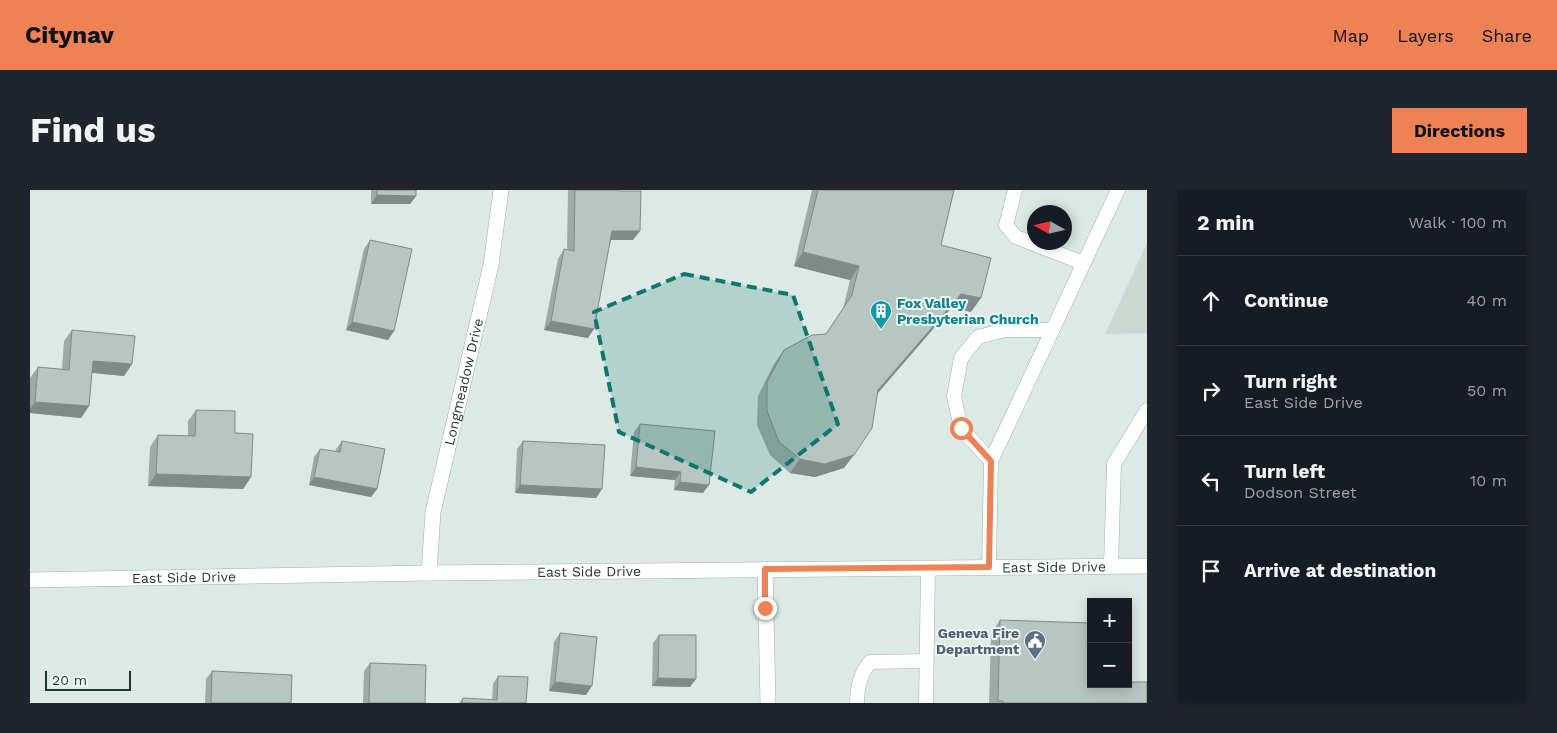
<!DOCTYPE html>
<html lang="en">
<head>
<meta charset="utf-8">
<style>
  :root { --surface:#171b24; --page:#20242c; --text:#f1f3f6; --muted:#9ea1a6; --line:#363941; --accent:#ef8255 }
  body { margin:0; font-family:"Work Sans",sans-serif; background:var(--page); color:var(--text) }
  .controls { position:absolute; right:15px; bottom:15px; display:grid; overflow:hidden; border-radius:0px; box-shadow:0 2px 12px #0003 }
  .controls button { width:45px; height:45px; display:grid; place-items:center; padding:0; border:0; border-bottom:1px solid var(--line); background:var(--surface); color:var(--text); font:25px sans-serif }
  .compass { position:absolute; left:997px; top:15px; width:45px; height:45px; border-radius:50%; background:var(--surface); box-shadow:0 2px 12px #0003; rotate:278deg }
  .scale { position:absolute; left:15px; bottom:12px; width:86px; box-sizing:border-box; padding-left:5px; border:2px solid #1f3832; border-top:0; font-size:14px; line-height:18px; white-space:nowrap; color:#1f3832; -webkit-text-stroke:4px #edf6f2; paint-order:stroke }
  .stop { position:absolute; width:15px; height:15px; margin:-11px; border:4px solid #ef8255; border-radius:50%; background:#fff }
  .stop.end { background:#ef8255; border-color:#fff; box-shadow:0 1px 5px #0008 }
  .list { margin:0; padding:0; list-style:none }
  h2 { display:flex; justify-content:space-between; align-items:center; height:65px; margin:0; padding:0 20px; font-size:21px }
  h2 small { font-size:16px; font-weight:400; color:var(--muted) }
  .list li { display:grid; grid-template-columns:32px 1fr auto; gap:15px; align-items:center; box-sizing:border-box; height:90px; padding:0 20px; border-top:1px solid var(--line) }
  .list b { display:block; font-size:19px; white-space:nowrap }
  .list p { margin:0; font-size:16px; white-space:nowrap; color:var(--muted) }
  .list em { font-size:16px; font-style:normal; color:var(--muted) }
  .icon { flex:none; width:28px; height:28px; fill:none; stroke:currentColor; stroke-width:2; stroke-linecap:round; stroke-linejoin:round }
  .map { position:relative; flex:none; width:1117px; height:513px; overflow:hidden; border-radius:0px }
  header { display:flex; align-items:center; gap:30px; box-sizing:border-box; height:70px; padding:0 25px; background:var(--accent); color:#111 }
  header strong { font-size:24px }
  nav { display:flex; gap:28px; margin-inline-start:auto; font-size:18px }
  .intro { display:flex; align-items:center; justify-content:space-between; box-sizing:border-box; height:120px; padding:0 30px }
  h1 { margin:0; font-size:35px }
  .button { padding:12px 22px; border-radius:0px; background:var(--accent); color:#111; font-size:18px; font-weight:700 }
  main { display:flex; gap:30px; padding:0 30px }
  aside { flex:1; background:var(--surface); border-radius:0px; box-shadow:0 2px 12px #0003 }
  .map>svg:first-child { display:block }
  .built { fill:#ccd9d3 }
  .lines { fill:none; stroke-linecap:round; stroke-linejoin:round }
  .lane-casing { stroke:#a0b0ab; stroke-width:15 }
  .street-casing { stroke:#a0b0ab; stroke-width:16 }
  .secondary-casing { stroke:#9db4ad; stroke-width:16 }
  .lane { stroke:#fff; stroke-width:14 }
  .street { stroke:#fff; stroke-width:15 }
  .secondary { stroke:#fff; stroke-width:15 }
  .wall { fill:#9daaa5 }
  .shaded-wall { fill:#7f8b86 }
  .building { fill:#b6c6c0; stroke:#7f8b86 }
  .route { stroke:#ef8255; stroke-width:6 }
  .marked { fill:#0f766e; fill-opacity:0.2; stroke:#0f766e; stroke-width:4; stroke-dasharray:10 6; stroke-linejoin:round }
  .labels { text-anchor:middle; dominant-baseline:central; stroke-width:4; stroke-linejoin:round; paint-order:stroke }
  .culture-label { font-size:14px; font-weight:bold; fill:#0d838f; stroke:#edf6f2; text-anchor:start }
  .street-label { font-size:14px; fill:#1f3832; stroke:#edf6f2 }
  .service-label { font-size:14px; font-weight:bold; fill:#4e5e75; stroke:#edf6f2; text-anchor:end }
</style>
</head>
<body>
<header>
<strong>Citynav</strong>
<nav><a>Map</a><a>Layers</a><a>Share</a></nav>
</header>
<div class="intro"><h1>Find us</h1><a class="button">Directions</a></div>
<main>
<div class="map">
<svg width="1117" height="513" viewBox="0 0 1117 513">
  <rect width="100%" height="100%" fill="#dde9e4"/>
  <polygon class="built" points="1117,53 1117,143 1075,144"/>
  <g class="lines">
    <g class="lane-casing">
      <g id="lane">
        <polyline points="985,0 976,35 986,47 1053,73"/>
        <polyline points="961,271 931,238 924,206 931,168 948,147 975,140 1022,140"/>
        <polyline points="1081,376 1084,274 1117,220"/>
        <polyline points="959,377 961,271 1088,0"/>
        <path d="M827,513C827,498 830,484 840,472L896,471"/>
        <polyline points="896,513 898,378"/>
      </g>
    </g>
    <g class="street-casing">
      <g id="street">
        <polyline points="735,379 738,513"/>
        <path id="s1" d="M399,383L403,322L461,75L471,0"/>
      </g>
    </g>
    <g class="secondary-casing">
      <g id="secondary">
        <path id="s2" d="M0,390L399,383L1117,376"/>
      </g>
    </g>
    <use href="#lane" class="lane"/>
    <use href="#street" class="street"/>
    <use href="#secondary" class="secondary"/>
  </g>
  <g class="wall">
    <polygon points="341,0 386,0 386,6 380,14 341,14"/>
    <polygon points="538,0 587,0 603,50 581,50 558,148 514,140 528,69 534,59 537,60"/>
    <polygon points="782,0 924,0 911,55 941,122 922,117 848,203 814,278 785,287 760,283 740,265 727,235 728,206 744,174 754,160 796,144 813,119 820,90 764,76"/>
    <polygon points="340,50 364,141 358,150 316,140 334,59"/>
    <polygon points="42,140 102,174 94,186 62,183 59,216 51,228 0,223 0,188 8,177 32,179 34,151"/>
    <polygon points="166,220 205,243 221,287 213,299 118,296 120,257 128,245 158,246 158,231"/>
    <polygon points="610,234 673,303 644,300 645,290 600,286 604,242"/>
    <polygon points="312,251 347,299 341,307 279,295 284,267 290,259 305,262 306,259"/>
    <polygon points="493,251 572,299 566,308 485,303 487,259"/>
    <polygon points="970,430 1058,480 1061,494 1117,513 959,513 961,444"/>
    <polygon points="530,443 556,505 519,501 524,452"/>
    <polygon points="629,445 660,497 622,496 623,453"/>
    <polygon points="340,473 395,513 333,513 334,481"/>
    <polygon points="182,481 261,513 175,513 176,489"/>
    <polygon points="468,486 496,513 429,513 433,508 462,510 463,494"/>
  </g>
  <g class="shaded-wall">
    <polygon points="347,5 386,6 380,14 341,14"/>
    <polygon points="582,41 610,41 603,50 576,50"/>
    <polygon points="773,62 829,76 820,90 764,76"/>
    <polygon points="931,104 951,108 941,122 922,117 839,213 848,200"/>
    <polygon points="521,131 564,139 558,148 514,140"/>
    <polygon points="322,132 364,141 358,150 316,140"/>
    <polygon points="63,171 102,174 94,186 55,182"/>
    <polygon points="5,212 59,216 51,228 0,223 0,219"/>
    <polygon points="824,265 814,278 785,287 760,283 770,269"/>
    <polygon points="606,277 651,282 645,290 600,286"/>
    <polygon points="126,284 221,287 213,299 118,296"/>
    <polygon points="284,287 347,299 341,307 279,295"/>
    <polygon points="650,292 679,295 673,303 644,300"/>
    <polygon points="490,295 572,299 566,308 485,303"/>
    <polygon points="628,488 666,489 660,497 622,496"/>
    <polygon points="525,492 562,496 556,505 519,501"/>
  </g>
  <g class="building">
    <polygon points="347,0 386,0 386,6 347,5"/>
    <polygon points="545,0 587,0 587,1 611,1 610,41 582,41 564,139 521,131 534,59 544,61"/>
    <polygon points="788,0 924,0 911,55 961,68 951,108 931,104 848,200 842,238 824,265 795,274 770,269 749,252 737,221 737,192 754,160 782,145 796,144 822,105 829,76 773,62"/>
    <polygon points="340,50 382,59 364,141 322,132"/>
    <polygon points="42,140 105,146 102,174 63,171 59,216 5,212 8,177 39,180"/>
    <polygon points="166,220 205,221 205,243 223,244 221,287 126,284 128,245 165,246"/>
    <polygon points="610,234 685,241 679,295 650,292 651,282 606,277"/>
    <polygon points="312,251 355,259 347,299 284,287 290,259 310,262"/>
    <polygon points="493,251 575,255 572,299 490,295"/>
    <polygon points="970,430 1060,433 1058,480 1061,480 1061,494 1098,494 1098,492 1117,492 1117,513 973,513 973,511 968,511"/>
    <polygon points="530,443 567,447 562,496 525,492"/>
    <polygon points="629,445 666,445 666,489 628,488"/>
    <polygon points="340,473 396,475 395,513 339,513"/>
    <polygon points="182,481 262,485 261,513 181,513"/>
    <polygon points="468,486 498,487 496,513 432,513 433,508 467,510"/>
  </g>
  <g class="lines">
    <polyline class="route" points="735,418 735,379 959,377 961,271 931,238"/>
  </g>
  <path class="marked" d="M654,84L763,105L808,234L721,302L589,242L564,122Z"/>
  <defs>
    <g id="building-pin" transform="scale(1.125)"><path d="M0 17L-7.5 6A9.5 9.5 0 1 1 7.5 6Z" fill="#0f9aa8" stroke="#edf6f2"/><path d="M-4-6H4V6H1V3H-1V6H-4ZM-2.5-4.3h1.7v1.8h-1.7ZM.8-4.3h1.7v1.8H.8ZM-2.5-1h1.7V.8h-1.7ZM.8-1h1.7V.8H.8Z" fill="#fff"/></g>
    <g id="civic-pin" transform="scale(1.125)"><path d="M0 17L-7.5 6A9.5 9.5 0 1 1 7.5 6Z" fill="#5c6f8a" stroke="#edf6f2"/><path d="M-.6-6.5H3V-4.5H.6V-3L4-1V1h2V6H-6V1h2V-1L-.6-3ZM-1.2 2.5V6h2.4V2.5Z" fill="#fff"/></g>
  </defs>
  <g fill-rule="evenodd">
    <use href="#building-pin" x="851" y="121"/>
    <use href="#civic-pin" x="1005" y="451"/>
  </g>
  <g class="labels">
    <g class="culture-label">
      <text x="867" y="113">Fox Valley<tspan x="867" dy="16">Presbyterian Church</tspan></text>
    </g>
    <g class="street-label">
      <text stroke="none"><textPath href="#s1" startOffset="195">Longmeadow Drive</textPath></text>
      <text stroke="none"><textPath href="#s2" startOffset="1024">East Side Drive</textPath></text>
      <text stroke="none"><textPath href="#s2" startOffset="559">East Side Drive</textPath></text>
      <text stroke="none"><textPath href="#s2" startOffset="154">East Side Drive</textPath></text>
    </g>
    <g class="service-label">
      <text x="989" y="443">Geneva Fire<tspan x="989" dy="16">Department</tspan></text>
    </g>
  </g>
</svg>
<div class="controls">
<button>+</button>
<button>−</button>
</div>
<svg class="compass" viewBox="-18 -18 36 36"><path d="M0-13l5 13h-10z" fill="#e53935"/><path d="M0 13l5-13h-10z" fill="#9ea1a6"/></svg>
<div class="scale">20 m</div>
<div class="stop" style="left:931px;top:238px"></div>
<div class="stop end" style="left:735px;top:418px"></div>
</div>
<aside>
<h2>2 min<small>Walk · 100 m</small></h2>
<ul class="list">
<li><svg class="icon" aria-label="ahead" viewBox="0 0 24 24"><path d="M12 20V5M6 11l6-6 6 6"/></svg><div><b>Continue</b></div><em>40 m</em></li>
<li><svg class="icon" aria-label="right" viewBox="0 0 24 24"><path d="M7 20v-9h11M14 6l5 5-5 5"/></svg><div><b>Turn right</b><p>East Side Drive</p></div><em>50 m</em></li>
<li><svg class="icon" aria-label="left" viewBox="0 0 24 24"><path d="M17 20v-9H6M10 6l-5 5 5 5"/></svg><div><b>Turn left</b><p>Dodson Street</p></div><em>10 m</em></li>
<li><svg class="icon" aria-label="arrive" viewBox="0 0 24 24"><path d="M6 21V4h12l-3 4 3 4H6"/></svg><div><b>Arrive at destination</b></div></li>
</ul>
</aside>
</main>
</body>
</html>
